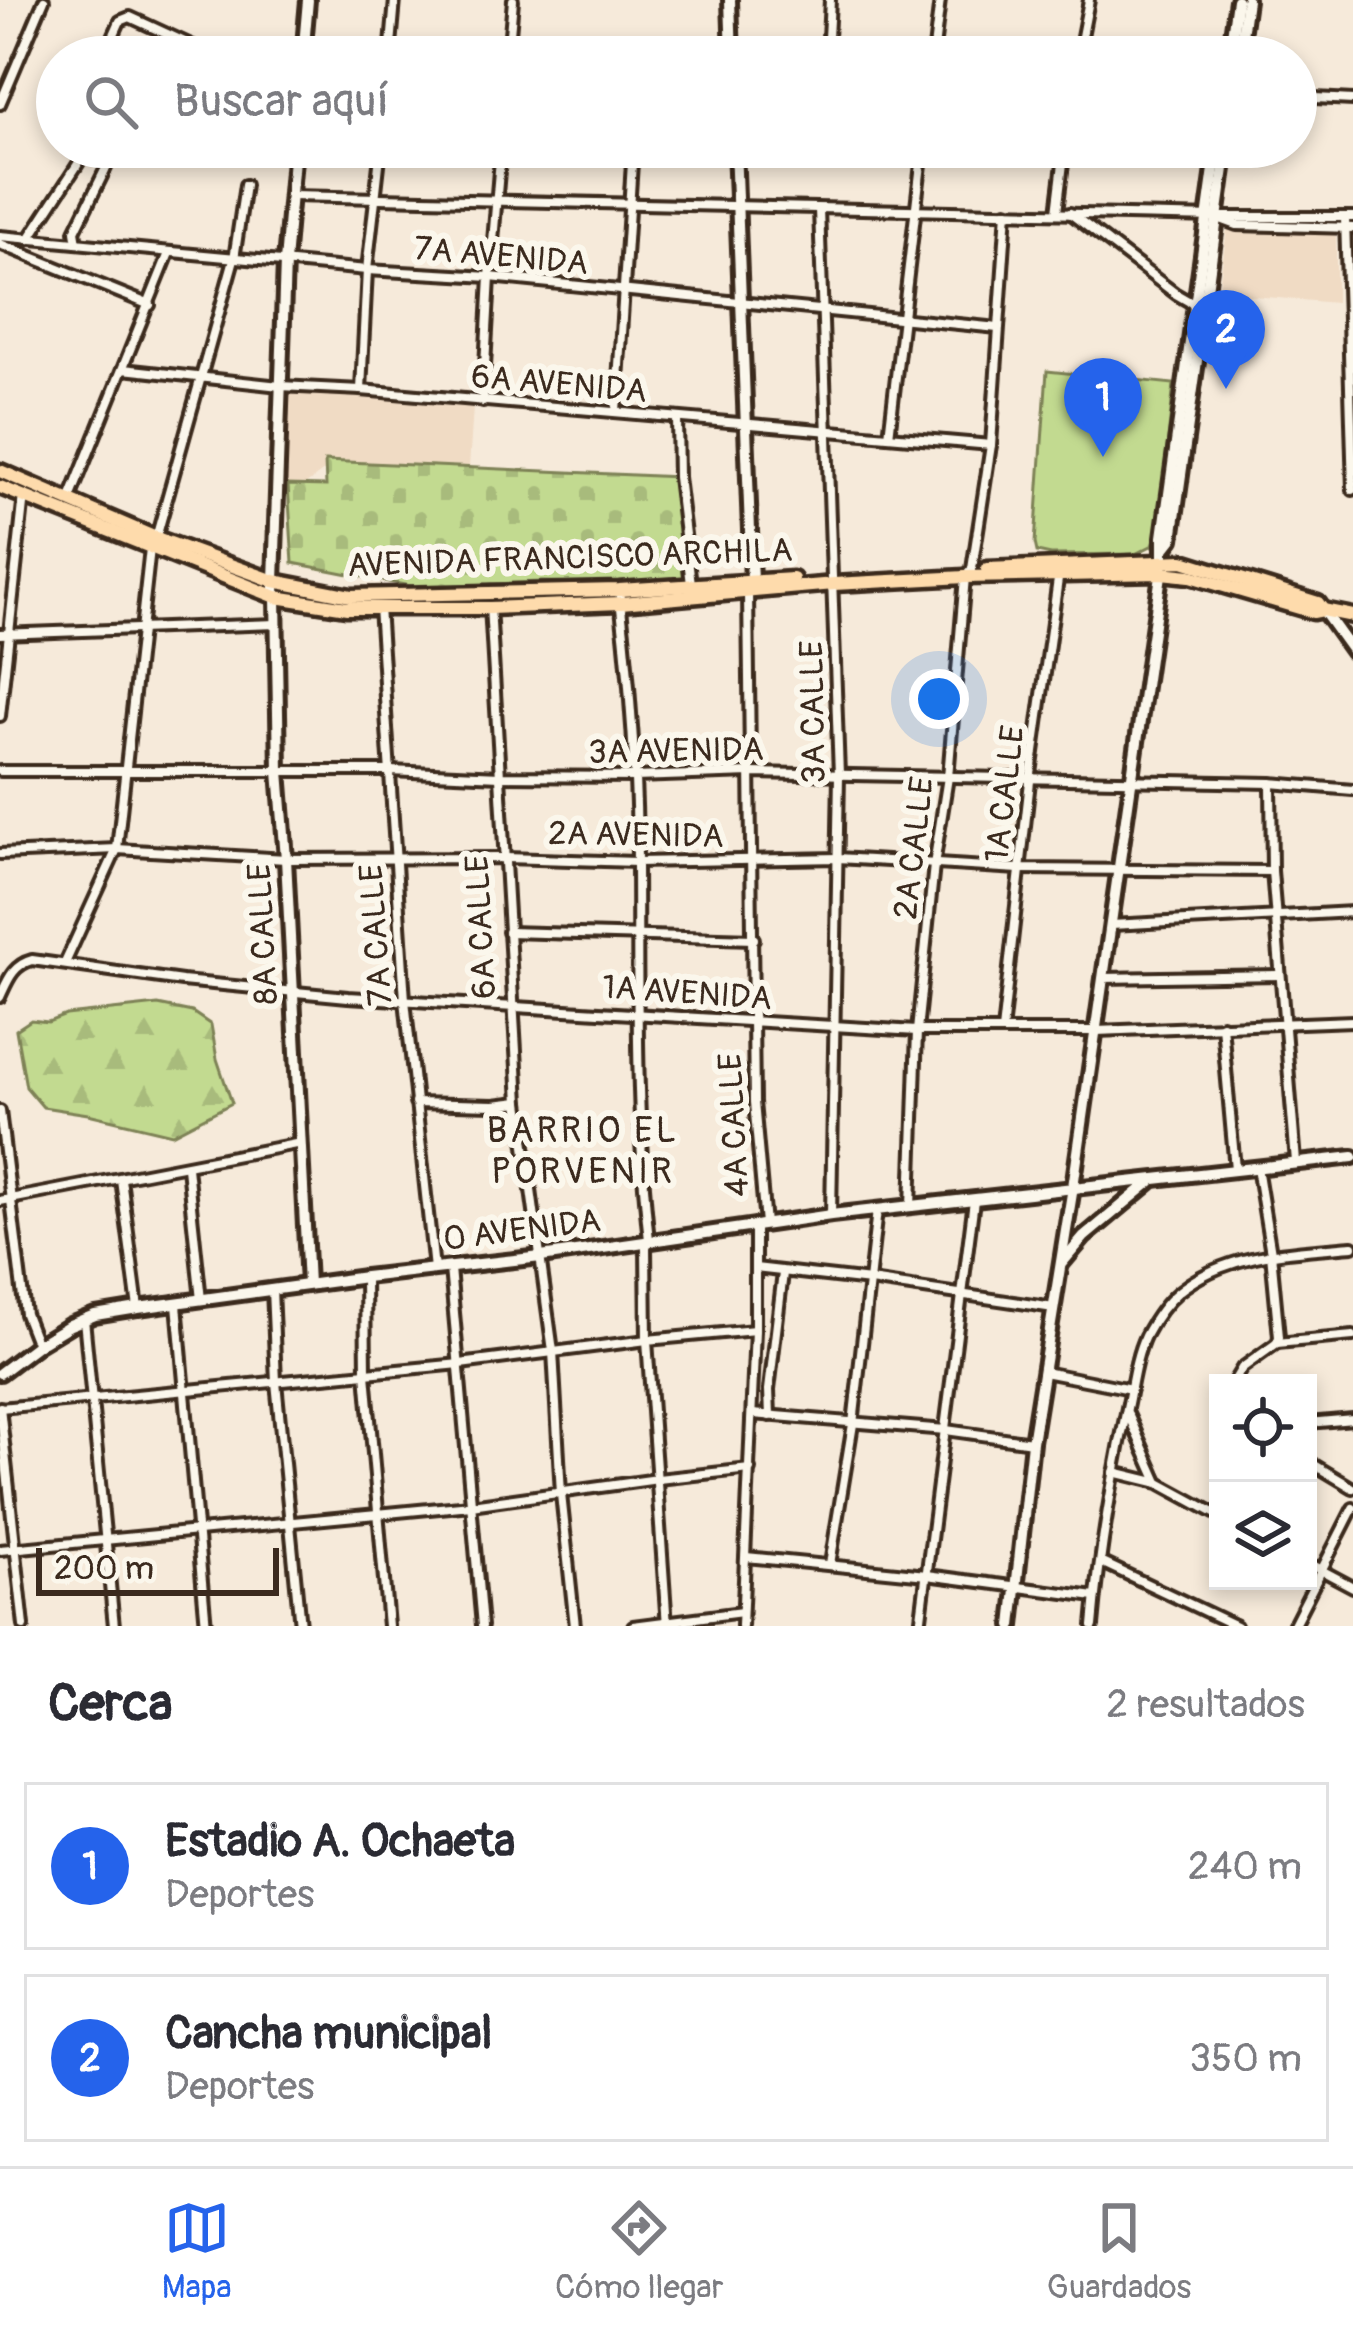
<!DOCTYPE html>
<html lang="es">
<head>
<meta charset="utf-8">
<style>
  :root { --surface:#fff; --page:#f7f7f7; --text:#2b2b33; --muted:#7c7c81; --line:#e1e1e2; --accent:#2563eb }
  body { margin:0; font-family:Pangolin,sans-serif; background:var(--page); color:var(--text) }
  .controls { position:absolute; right:36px; bottom:36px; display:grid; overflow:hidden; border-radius:0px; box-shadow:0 6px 18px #0003 }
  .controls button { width:108px; height:108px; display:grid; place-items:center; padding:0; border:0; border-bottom:3px solid var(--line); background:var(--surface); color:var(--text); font:60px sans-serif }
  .scale { position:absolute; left:36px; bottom:30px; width:243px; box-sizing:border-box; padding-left:12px; border:6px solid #3b2a1e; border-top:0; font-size:33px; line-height:42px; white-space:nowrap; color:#3b2a1e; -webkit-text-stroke:9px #fbf7ec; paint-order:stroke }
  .you { position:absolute; left:939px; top:699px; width:42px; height:42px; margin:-30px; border:9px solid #fff; border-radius:50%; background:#1a73e8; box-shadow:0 0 0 18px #1a73e833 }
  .badge { display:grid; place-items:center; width:78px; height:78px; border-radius:50%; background:var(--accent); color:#fff; font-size:39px; font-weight:700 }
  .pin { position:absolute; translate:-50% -99px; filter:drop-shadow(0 3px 6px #0008) }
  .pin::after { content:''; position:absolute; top:63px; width:42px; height:36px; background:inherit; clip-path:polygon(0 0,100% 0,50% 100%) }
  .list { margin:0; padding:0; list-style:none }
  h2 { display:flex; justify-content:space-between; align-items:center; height:156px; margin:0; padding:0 48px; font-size:51px }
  h2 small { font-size:39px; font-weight:400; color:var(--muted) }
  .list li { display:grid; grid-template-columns:78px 1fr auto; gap:36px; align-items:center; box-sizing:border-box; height:168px; margin:0 24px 24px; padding:0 24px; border:3px solid var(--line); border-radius:0px }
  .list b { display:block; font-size:45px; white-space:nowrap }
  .list p { margin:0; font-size:39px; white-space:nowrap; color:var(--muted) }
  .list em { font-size:39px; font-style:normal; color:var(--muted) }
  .icon { flex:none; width:66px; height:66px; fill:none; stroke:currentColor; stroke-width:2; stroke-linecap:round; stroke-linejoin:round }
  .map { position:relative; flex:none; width:1353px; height:1626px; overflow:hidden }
  .search { position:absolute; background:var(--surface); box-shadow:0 6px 18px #0003; left:36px; right:36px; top:36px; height:132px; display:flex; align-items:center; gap:30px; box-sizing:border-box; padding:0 42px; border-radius:66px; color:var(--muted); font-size:45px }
  .sheet { height:540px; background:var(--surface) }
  nav { display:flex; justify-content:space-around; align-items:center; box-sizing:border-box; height:168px; border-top:3px solid var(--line); background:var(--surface); font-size:33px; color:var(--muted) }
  nav a { display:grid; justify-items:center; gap:6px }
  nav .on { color:var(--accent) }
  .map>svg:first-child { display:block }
  .built { fill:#f0dbc4 }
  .forest { fill:url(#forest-firs); stroke:#7e8257; stroke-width:3 }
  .cemetery { fill:url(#cemetery-stones); stroke:#7e8257; stroke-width:3 }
  .pitch { fill:#c2da90; stroke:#7e8257; stroke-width:3 }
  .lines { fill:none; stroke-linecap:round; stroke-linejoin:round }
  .street-casing { stroke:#3b2a1e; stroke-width:16 }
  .secondary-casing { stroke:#3b2a1e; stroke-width:20 }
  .primary-casing { stroke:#3b2a1e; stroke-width:21 }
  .street { stroke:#fbf7ec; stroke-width:8 }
  .secondary { stroke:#fbf7ec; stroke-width:10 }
  .primary { stroke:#fedbac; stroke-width:12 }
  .labels { text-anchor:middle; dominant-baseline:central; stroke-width:12; stroke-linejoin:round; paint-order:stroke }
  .street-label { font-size:33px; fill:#3b2a1e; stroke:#fbf7ec }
  .neighbourhood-label { font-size:36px; letter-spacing:3px; fill:#3b2a1e; stroke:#fbf7ec }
</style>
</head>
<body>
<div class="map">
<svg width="1353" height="1626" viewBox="0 0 1353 1626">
  <defs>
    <pattern id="forest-firs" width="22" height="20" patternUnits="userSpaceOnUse" patternTransform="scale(3)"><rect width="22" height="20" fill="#c2da90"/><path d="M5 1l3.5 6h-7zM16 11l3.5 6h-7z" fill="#a8bb7c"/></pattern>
    <pattern id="cemetery-stones" width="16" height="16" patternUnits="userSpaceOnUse" patternTransform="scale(3)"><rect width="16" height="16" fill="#c2da90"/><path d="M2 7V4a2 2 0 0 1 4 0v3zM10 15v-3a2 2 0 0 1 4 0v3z" fill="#a8bb7c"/></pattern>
  </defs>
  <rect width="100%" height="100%" fill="#f6eada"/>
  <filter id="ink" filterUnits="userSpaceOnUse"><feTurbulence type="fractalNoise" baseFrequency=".00833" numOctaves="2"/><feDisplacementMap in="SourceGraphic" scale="24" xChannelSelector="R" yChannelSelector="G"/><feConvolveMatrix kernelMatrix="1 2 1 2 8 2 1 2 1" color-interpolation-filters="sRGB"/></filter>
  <g filter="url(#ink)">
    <g class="built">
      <polygon points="1227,230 1336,231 1336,303 1218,293"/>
      <polygon points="292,392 473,407 469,468 325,461 325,470 305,485 288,485 283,481 284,399"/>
    </g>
    <polygon class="forest" points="158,1005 192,1012 211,1025 217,1059 232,1103 172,1134 88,1114 43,1107 26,1087 16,1030 31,1020 48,1022 66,1015"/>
    <polygon class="cemetery" points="325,461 678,477 691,585 542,582 415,587 293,563 288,485 326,486"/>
    <polygon class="pitch" points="1047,371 1174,384 1158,529 1153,545 1135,554 1051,555 1037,552 1035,543"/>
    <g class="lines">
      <g class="street-casing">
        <g id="street">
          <polyline points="104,57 120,21 130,17 217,57"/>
          <polyline points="390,57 395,0"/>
          <polyline points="508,57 513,0"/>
          <polyline points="827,57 830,0"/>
          <polyline points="933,57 940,0"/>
          <polyline points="1078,57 1089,0"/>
          <polyline points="1296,97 1353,100"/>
          <polyline points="0,104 44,0"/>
          <polyline points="165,147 174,150 183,147"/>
          <polyline points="291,196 1217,217 1353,217"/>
          <polyline points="819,209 839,775 831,1215"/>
          <polyline points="1057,212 1065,147"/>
          <polyline points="1070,213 1176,294 1195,305"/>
          <polyline points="1345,217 1353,490"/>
          <polyline points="1218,218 1237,225 1353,228"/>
          <polyline points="0,236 367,270 490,277 998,328"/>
          <polyline points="29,239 89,147"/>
          <polyline points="77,243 75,231 106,168"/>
          <polyline points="0,244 150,305"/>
          <polyline points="123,369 280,386 361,390 991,445"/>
          <polyline points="361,390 367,270 381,147"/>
          <polyline points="483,402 490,277 501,147"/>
          <polyline points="616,412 633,147"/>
          <polyline points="677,418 678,477 691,584"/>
          <polyline points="889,436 923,147"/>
          <polyline points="69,501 169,253"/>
          <path d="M619,590C630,681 637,773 637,865C638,990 635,1115 649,1240L646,1247L647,1340L667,1626"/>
          <polyline points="748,592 754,1102 765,1224"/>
          <polyline points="490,606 519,1102 553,1351 561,1494 575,1626"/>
          <polyline points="379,607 405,1000 434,1269"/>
          <polyline points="0,634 277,624"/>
          <polyline points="0,716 24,495"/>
          <polyline points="0,771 390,771 500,776 635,777 751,773 1271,783 1353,790"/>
          <polyline points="1271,783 1272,871 1296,1162"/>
          <polyline points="0,854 117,849 286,859 505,858 637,862 838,858 1019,869 1272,871"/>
          <polyline points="1111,925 1353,912"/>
          <polyline points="508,932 754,939"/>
          <polyline points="65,963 117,849 150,548 156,538 234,259 245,185"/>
          <polyline points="1103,978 1279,975"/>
          <path d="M0,997C8,980 13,965 32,960L182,981L348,997L917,1031H1096L1353,1021"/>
          <polyline points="1222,1025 1235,1169"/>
          <polyline points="1002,1031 1030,781 1059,572"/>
          <polyline points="415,1103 494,1105 519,1102"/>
          <polyline points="0,1111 25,1314 37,1345"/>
          <polyline points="187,1167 201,1300"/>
          <polyline points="121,1179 138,1308"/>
          <polyline points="0,1201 301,1143"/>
          <polyline points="911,1207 917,1031 934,865 948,777 965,577 972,569 991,445 1007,211"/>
          <polyline points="450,1268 482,1626"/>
          <polyline points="755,1268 870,1281 1054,1308"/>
          <polyline points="365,1277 366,1373 388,1626"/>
          <polyline points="272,1289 276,1382 300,1626"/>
          <polyline points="177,1304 206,1626"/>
          <polyline points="84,1319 114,1626"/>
          <polyline points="1277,1343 1353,1336"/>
          <polyline points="1044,1372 1131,1389"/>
          <polyline points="1233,1383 1242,1368 1277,1343 1279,1337 1271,1253 1257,1167"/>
          <polyline points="0,1407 24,1626"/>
          <polyline points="0,1408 460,1364 647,1340 755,1330"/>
          <polyline points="752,1414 946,1430 1032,1442"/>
          <polyline points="1128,1414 1158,1482"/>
          <polyline points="770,1416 769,1390 783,1273"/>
          <polyline points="1308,1423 1353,1419"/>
          <polyline points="1308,1461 1353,1488"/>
          <polyline points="1114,1472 1159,1483 1218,1515"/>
          <polyline points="0,1550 471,1505 658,1479 750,1469"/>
          <polyline points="746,1557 927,1575 1095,1597"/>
          <polyline points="1101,1562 1236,1626"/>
          <polyline points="1308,1563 1353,1587"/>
          <polyline points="830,1564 853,1424 877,1210"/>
          <polyline points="633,1626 742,1612"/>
          <polyline points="742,1626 755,1330 755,1227"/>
          <polyline points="920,1626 974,1200"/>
          <path d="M1093,1626C1099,1553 1112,1480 1127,1408C1132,1385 1135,1357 1145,1336C1153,1321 1165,1303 1178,1292C1227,1252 1293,1251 1353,1246"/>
          <polyline points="1293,1626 1353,1508"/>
        </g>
      </g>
      <g class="secondary-casing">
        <g id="secondary">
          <polyline points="730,0 732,57"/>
          <polyline points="303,57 308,0"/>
          <polyline points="1229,57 1237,0"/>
          <polyline points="1239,57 1247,0"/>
          <polyline points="295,147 285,262 274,581 276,597 279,771 286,859 308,1284"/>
          <polyline points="735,147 752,581 749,587"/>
          <polyline points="1165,548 1172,539 1227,147"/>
          <polyline points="1323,610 1353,652"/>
          <polyline points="1062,1263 1084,1237 1150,1182"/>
          <polyline points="0,1373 37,1345 70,1325 95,1315 138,1308 365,1277 541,1257 831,1215 1353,1157"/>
          <polyline points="1012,1626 1032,1442 1073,1187 1163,561 1163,537 1217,147"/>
        </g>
      </g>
      <g class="primary-casing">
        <g id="primary">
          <polyline points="0,471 156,538 274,581 351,596 619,590 793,579"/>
          <polyline points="0,487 276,597 347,608 490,608 621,603 834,584 965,577 1161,573 1190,576 1313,612 1323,610 1353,616"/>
          <polyline points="987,569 1183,561 1318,603 1323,610"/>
        </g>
      </g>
      <use href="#street" class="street"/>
      <use href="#secondary" class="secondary"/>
      <use href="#primary" class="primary"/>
    </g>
  </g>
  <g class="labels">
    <g class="street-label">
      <text transform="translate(501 256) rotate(5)">7A AVENIDA</text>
      <text transform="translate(559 384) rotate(5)">6A AVENIDA</text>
      <text transform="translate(570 558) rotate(-2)">AVENIDA FRANCISCO ARCHILA</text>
      <text transform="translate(813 712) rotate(-91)">3A CALLE</text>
      <text transform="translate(676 751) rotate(-1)">3A AVENIDA</text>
      <text transform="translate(1005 794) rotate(-83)">1A CALLE</text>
      <text transform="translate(636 835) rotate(1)">2A AVENIDA</text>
      <text transform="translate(914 848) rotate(-83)">2A CALLE</text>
      <text transform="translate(481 927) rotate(-93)">6A CALLE</text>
      <text transform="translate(263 934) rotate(-93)">8A CALLE</text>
      <text transform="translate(376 935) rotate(-94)">7A CALLE</text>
      <text transform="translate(687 993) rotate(4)">1A AVENIDA</text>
      <text transform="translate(734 1125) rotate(-93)">4A CALLE</text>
      <text transform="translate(522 1230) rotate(-7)">0 AVENIDA</text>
    </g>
    <g class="neighbourhood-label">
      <text x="583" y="1130">BARRIO EL<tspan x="583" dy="41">PORVENIR</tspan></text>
    </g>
  </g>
</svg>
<div class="controls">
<button><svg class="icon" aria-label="locate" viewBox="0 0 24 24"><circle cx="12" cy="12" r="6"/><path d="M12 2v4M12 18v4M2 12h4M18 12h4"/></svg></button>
<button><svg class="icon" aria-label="layers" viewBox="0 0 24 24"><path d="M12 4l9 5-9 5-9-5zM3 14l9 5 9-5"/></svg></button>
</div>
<div class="scale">200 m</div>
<div class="you"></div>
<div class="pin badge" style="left:1103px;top:457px">1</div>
<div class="pin badge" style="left:1226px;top:389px">2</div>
<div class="search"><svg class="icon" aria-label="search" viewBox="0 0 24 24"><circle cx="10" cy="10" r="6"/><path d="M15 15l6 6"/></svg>Buscar aquí</div>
</div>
<section class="sheet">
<h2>Cerca<small>2 resultados</small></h2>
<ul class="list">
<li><span class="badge">1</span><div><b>Estadio A. Ochaeta</b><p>Deportes</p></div><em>240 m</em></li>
<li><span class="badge">2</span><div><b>Cancha municipal</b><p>Deportes</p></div><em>350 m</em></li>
</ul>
</section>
<nav>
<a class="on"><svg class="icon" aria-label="map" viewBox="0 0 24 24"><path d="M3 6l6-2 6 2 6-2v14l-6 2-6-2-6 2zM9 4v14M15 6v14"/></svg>Mapa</a>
<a><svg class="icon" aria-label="directions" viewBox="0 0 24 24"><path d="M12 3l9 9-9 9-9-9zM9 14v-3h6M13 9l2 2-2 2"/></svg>Cómo llegar</a>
<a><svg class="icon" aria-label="saved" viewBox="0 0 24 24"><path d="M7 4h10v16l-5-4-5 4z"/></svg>Guardados</a>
</nav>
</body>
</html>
